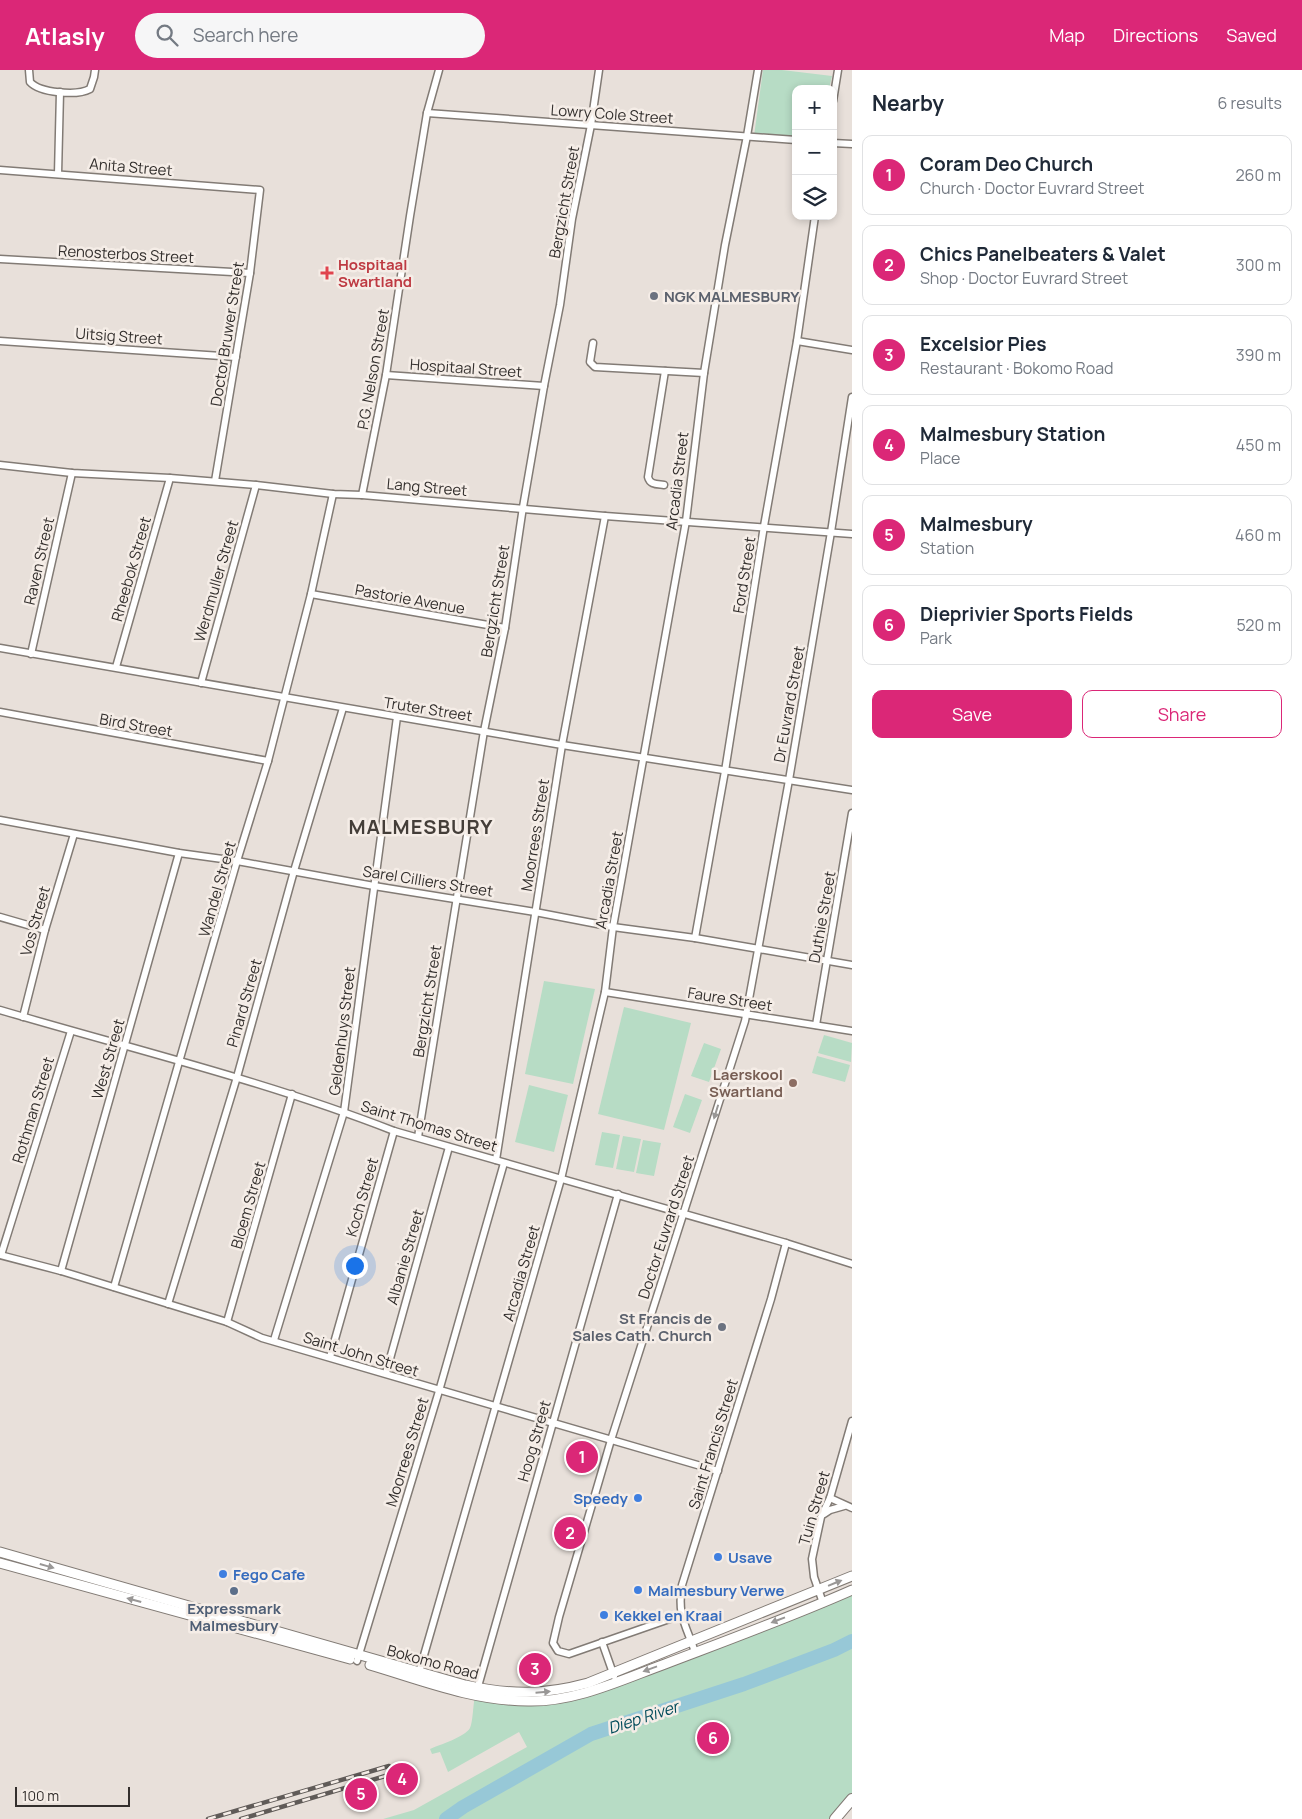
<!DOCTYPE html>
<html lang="en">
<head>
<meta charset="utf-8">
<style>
  :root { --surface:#fff; --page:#f6f6f7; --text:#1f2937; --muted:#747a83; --line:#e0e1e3; --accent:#db2777 }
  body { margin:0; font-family:Manrope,sans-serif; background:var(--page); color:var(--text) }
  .controls { position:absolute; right:15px; top:15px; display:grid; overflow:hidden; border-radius:10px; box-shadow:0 2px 8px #0003 }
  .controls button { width:45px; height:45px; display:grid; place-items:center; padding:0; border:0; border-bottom:1px solid var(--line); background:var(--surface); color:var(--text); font:25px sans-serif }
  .scale { position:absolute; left:15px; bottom:12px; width:115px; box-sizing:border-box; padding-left:5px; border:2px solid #332f2d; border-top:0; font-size:14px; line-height:18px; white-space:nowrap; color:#332f2d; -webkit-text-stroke:4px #f5ede7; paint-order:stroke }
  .you { position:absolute; left:354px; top:1195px; width:18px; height:18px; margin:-12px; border:4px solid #fff; border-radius:50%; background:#1a73e8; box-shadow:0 0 0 8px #1a73e833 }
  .badge { display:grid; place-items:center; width:32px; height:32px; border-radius:50%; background:var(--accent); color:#fff; font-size:16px; font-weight:700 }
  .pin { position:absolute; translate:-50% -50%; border:2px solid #fff; box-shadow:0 1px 5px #0006 }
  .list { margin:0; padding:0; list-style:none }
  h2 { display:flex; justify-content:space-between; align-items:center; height:65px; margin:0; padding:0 20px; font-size:21px }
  h2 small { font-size:16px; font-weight:400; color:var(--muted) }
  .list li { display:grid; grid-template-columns:32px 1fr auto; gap:15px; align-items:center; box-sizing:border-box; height:80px; margin:0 10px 10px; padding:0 10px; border:1px solid var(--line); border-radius:10px }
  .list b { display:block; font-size:19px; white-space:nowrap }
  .list p { margin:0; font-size:16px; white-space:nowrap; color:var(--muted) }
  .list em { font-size:16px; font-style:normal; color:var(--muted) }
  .actions { display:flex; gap:10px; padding:15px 20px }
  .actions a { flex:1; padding:11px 0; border:1px solid var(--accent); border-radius:10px; text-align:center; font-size:18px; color:var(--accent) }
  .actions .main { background:var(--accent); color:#fff }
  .icon { flex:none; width:28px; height:28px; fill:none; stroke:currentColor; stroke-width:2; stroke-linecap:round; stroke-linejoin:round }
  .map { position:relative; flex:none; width:852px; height:1749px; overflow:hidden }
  header { display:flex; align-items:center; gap:30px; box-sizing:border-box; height:70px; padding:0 25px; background:var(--accent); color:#fff }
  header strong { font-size:24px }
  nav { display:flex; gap:28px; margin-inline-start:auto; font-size:18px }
  .search { width:350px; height:45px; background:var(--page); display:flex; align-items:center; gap:12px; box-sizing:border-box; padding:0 18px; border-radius:28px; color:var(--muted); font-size:19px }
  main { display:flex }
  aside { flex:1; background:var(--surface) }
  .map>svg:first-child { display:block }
  .green { fill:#b7dcc5 }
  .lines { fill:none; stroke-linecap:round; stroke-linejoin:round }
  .river { stroke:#97c8d7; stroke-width:14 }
  .minor-casing { stroke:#827b75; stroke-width:9 }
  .secondary-casing { stroke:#827b75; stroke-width:11 }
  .primary-casing { stroke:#827b75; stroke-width:12 }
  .minor { stroke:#fff; stroke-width:6 }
  .secondary { stroke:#fff; stroke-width:9 }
  .primary { stroke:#fff; stroke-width:10 }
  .rail-casing { stroke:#605b58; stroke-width:4.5 }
  .rail { stroke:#f5ede7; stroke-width:2.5; stroke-dasharray:8; stroke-linecap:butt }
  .oneway { fill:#999796 }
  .health-dot { fill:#e0444e; stroke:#f5ede7; stroke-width:2 }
  .worship-dot { fill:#6b7280; stroke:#f5ede7; stroke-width:2 }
  .education-dot { fill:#8d6e63; stroke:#f5ede7; stroke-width:2 }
  .shop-dot { fill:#3f7fe0; stroke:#f5ede7; stroke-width:2 }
  .service-dot { fill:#5c6f8a; stroke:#f5ede7; stroke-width:2 }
  .labels { text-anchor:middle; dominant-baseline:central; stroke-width:5; stroke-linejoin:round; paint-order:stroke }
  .street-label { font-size:15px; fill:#332f2d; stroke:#f5ede7 }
  .health-label { font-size:15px; font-weight:bold; fill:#be3a42; stroke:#f5ede7; text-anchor:start }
  .worship-label { font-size:15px; font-weight:bold; fill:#5b616d; stroke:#f5ede7; text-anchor:start }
  .education-label { font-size:15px; font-weight:bold; fill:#785e54; stroke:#f5ede7; text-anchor:end }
  .shop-label { font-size:15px; font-weight:bold; fill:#366cbe; stroke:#f5ede7; text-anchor:start }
  .service-label { font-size:15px; font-weight:bold; fill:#4e5e75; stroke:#f5ede7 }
  .water-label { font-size:16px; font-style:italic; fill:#004b5a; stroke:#f5ede7 }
  .district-label { font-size:20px; font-weight:bold; letter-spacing:1px; fill:#443e39; stroke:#f5ede7 }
</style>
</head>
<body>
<header>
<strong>Atlasly</strong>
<div class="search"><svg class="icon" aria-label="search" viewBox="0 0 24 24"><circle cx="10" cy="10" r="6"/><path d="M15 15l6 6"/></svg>Search here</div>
<nav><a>Map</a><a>Directions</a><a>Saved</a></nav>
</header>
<main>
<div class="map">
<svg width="852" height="1749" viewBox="0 0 852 1749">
  <rect width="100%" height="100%" fill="#e8e0da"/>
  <g class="green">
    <polygon points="763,0 782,0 832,6 829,19 796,19 796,69 754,66"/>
    <polygon points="544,911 595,919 573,1014 525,1004"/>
    <polygon points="624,937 691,953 664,1060 598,1044"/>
    <polygon points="824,965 852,973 851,992 818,983"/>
    <polygon points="704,973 721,979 709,1012 691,1006"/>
    <polygon points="817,986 850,995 845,1012 812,1003"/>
    <polygon points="529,1015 568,1025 554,1082 515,1072"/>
    <polygon points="685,1024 702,1030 690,1063 673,1057"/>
    <polygon points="602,1062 620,1065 613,1098 595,1095"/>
    <polygon points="623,1066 641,1069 634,1102 616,1099"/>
    <polygon points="643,1070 661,1073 654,1106 636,1103"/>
    <path d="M852,1520V1729L835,1749H383L414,1740L527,1677L519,1662L448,1702L440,1682L432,1684L430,1679C439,1675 465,1667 470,1658C473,1652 473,1634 475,1626L513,1631L590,1621Z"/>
  </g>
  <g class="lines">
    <polyline class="river" points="446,1749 463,1737 591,1664 744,1614 834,1580 852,1571"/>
    <g class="minor-casing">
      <g id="minor">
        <path d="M29,0L30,12C40,23 77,26 90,19L94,7L95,0"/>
        <polyline points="833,31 838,0"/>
        <polyline points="427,43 796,70"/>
        <polyline points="833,73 852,74"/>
        <polyline points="0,100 260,120 250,203 215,411"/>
        <polyline points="58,104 60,22"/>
        <polyline points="0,189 250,203"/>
        <polyline points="0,271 236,287"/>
        <polyline points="797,271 852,280"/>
        <polyline points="593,273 590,292 595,297 704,303"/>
        <polyline points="386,305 544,316"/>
        <polyline points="0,395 72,403 170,408 256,415 333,424 362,425 605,446 852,464"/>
        <path d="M664,415C657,414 650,415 648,407L665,301"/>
        <polyline points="362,425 386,305 410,146 427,43 439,0"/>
        <polyline points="311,524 505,558"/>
        <polyline points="0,578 562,675 852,720"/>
        <polyline points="31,584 72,403"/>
        <polyline points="116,597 170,408"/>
        <polyline points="201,613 256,415"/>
        <polyline points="0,642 268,691"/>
        <polyline points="0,750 179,783 237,791 374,816 535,842 613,857 695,868 852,895"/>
        <polyline points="0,847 45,860"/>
        <polyline points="695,868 725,701 764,456 797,271 815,146"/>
        <polyline points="605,922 852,961"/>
        <path d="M0,940C132,979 266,1011 394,1061L786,1173L852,1194"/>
        <polyline points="23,947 45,860 74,764"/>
        <polyline points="816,955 852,743"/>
        <polyline points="418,1067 484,661 505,558 523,437 544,316 560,235 572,149 591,55 599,0"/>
        <polyline points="496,1090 562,675 605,446"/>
        <polyline points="0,1185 61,1201 227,1252 262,1268 718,1401"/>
        <polyline points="1,1185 71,961"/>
        <polyline points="61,1201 179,783"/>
        <polyline points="114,1217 237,791 268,691 311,524 333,424"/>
        <polyline points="168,1234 237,1007 294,801 343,638"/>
        <polyline points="227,1252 292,1024"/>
        <polyline points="274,1270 344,1042 397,647"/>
        <polyline points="330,1287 394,1061"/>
        <polyline points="386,1303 449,1077"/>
        <polyline points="830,1428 852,1438"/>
        <polyline points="824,1444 830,1440 844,1436"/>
        <polyline points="823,1533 814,1507 812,1489 821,1447 830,1428 852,1351"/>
        <polyline points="681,1545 569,1584 558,1581 553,1573 559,1547 611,1370 745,951 789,710 831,462 852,327"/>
        <polyline points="602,1572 614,1606"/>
        <path d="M695,1582C686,1555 677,1546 682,1515L771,1229L786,1173"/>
        <polyline points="357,1591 439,1321 504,1093"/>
        <polyline points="418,1606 561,1109 605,922 613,857 686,451 704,303 725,175 747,66 758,0"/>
        <polyline points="477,1620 618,1124"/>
      </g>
    </g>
    <g class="secondary-casing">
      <g id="secondary">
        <path d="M0,1482L465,1615C510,1625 544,1625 588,1613L852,1506"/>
        <polyline points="0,1493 350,1589"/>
        <path d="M370,1595C421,1610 473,1631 528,1631C576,1632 621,1610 665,1594C728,1570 791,1547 852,1520"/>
      </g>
    </g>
    <g class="primary-casing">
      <polyline id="primary" points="835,1749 852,1729"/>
    </g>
    <use href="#minor" class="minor"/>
    <use href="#secondary" class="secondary"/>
    <use href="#primary" class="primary"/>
    <g class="rail-casing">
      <g id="rail">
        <polyline points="208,1749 389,1696"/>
        <polyline points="241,1749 392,1704"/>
      </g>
    </g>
    <use href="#rail" class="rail"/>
  </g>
  <defs><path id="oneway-solid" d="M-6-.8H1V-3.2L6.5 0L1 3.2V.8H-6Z" transform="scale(1.25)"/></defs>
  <g class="oneway">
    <use href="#oneway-solid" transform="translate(716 1042) rotate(107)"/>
    <use href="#oneway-solid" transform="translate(47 1496) rotate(16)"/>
    <use href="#oneway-solid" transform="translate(835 1513) rotate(-22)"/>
    <use href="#oneway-solid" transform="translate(134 1530) rotate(-165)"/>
    <use href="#oneway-solid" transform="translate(778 1550) rotate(159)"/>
    <use href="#oneway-solid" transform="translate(650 1599) rotate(160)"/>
    <use href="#oneway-solid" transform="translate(543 1622) rotate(-5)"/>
  </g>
  <path class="health-dot" d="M324.5 195.5h5v5h5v5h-5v5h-5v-5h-5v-5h5z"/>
  <g class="worship-dot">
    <circle cx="654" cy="226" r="5"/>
    <circle cx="722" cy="1257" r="5"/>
  </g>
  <circle class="education-dot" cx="793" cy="1013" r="5"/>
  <g class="shop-dot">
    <circle cx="638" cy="1428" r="5"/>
    <circle cx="718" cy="1487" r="5"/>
    <circle cx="223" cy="1504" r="5"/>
    <circle cx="638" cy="1520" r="5"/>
    <circle cx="604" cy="1545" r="5"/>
  </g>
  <circle class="service-dot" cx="234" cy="1521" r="5"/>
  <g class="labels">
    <g class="street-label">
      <text transform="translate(612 44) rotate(4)">Lowry Cole Street</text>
      <text transform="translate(131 97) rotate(5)">Anita Street</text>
      <text transform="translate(564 132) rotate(-80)">Bergzicht Street</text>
      <text transform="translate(126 184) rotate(3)">Renosterbos Street</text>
      <text transform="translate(227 264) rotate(-81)">Doctor Bruwer Street</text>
      <text transform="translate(119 266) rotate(4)">Uitsig Street</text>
      <text transform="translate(466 298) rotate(4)">Hospitaal Street</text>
      <text transform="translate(373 299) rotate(-80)">P.G. Nelson Street</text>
      <text transform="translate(677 411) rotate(-83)">Arcadia Street</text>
      <text transform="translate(427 417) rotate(5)">Lang Street</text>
      <text transform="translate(39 491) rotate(-77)">Raven Street</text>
      <text transform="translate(131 499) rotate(-74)">Rheebok Street</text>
      <text transform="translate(744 505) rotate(-81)">Ford Street</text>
      <text transform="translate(216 511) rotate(-74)">Werdmuller Street</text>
      <text transform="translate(410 529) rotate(10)">Pastorie Avenue</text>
      <text transform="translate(495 531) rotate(-81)">Bergzicht Street</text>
      <text transform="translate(789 634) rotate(-80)">Dr Euvrard Street</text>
      <text transform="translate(428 639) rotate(9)">Truter Street</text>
      <text transform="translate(136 655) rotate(10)">Bird Street</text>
      <text transform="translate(535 765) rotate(-81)">Moorrees Street</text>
      <text transform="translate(609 810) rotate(-80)">Arcadia Street</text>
      <text transform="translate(428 811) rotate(9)">Sarel Cilliers Street</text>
      <text transform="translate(217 819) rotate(-74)">Wandel Street</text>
      <text transform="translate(822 847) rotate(-80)">Duthie Street</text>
      <text transform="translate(35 851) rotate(-74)">Vos Street</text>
      <text transform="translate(730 929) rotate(9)">Faure Street</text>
      <text transform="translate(427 931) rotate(-81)">Bergzicht Street</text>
      <text transform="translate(244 933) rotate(-74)">Pinard Street</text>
      <text transform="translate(342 961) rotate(-83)">Geldenhuys Street</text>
      <text transform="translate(108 989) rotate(-74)">West Street</text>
      <text transform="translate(33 1040) rotate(-73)">Rothman Street</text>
      <text transform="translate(429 1056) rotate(17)">Saint Thomas Street</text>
      <text transform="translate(362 1127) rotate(-74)">Koch Street</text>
      <text transform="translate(248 1135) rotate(-74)">Bloem Street</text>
      <text transform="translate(666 1157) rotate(-72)">Doctor Euvrard Street</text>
      <text transform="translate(405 1187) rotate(-74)">Albanie Street</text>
      <text transform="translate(521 1203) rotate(-74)">Arcadia Street</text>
      <text transform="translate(361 1284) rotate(17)">Saint John Street</text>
      <text transform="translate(534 1371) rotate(-74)">Hoog Street</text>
      <text transform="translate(713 1374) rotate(-73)">Saint Francis Street</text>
      <text transform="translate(407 1382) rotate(-73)">Moorrees Street</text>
      <text transform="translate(814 1438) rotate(-74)">Tuin Street</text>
      <text transform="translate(433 1592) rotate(15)">Bokomo Road</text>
    </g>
    <g class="health-label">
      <text x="338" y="194">Hospitaal<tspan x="338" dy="17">Swartland</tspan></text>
    </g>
    <g class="worship-label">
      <text x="664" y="226">NGK MALMESBURY</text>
      <text x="712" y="1248" text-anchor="end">St Francis de<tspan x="712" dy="17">Sales Cath. Church</tspan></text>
    </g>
    <g class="education-label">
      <text x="783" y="1004">Laerskool<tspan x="783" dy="17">Swartland</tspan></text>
    </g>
    <g class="shop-label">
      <text x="628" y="1428" text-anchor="end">Speedy</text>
      <text x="728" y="1487">Usave</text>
      <text x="233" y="1504">Fego Cafe</text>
      <text x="648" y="1520">Malmesbury Verwe</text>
      <text x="614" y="1545">Kekkel en Kraai</text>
    </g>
    <g class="service-label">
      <text x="234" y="1538">Expressmark<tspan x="234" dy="17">Malmesbury</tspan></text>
    </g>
    <g class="water-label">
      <text transform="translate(643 1647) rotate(-18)">Diep River</text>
    </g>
    <g class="district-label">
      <text x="421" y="756">MALMESBURY</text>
    </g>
  </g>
</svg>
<div class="controls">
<button>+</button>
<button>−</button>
<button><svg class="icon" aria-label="layers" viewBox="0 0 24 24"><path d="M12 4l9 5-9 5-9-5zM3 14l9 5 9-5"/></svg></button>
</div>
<div class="scale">100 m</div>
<div class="you"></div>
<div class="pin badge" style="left:582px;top:1387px">1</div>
<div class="pin badge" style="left:570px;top:1463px">2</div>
<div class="pin badge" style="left:535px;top:1599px">3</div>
<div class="pin badge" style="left:402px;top:1709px">4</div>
<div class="pin badge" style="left:361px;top:1724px">5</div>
<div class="pin badge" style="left:713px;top:1668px">6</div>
</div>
<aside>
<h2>Nearby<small>6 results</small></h2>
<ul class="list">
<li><span class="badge">1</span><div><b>Coram Deo Church</b><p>Church · Doctor Euvrard Street</p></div><em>260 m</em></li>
<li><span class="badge">2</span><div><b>Chics Panelbeaters &amp; Valet</b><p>Shop · Doctor Euvrard Street</p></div><em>300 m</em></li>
<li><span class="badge">3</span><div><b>Excelsior Pies</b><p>Restaurant · Bokomo Road</p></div><em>390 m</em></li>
<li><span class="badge">4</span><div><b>Malmesbury Station</b><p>Place</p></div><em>450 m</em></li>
<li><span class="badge">5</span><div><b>Malmesbury</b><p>Station</p></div><em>460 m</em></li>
<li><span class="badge">6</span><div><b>Dieprivier Sports Fields</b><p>Park</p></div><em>520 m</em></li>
</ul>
<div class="actions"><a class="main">Save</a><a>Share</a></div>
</aside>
</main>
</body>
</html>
